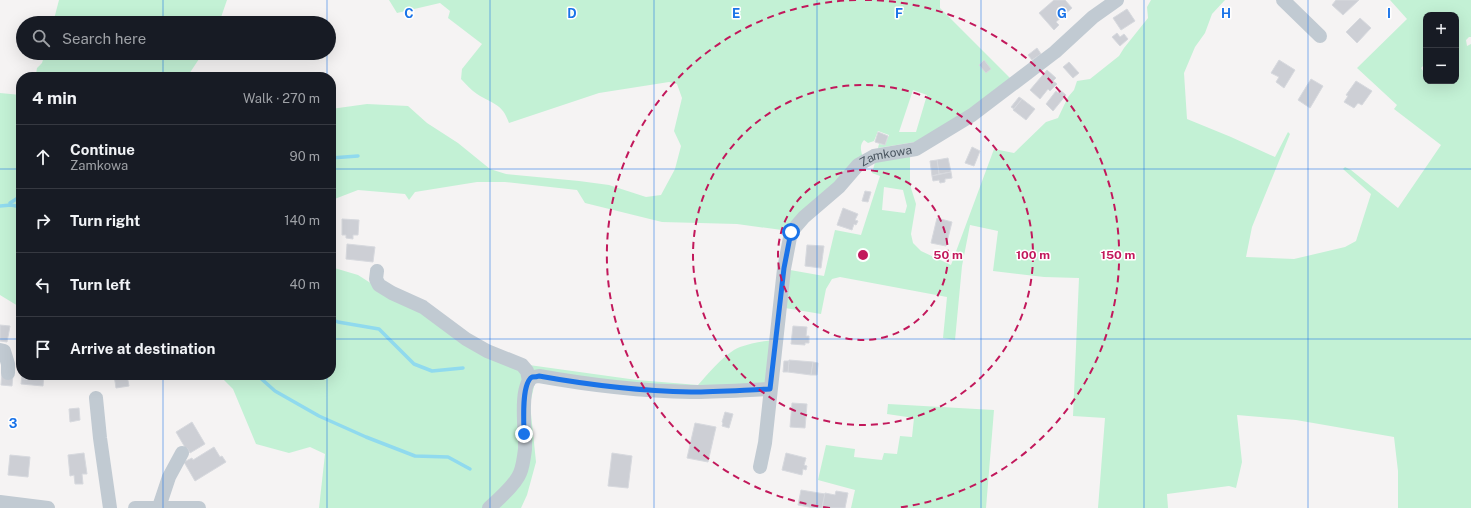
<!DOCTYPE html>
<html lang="en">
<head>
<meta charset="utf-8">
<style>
  :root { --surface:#171b24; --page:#20242c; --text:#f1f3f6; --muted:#9ea1a6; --line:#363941 }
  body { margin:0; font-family:"Public Sans",sans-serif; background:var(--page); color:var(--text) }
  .controls { position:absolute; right:12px; top:12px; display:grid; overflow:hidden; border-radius:8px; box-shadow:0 4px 16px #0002 }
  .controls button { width:36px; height:36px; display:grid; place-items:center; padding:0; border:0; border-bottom:1px solid var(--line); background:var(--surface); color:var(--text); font:20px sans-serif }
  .stop { position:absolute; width:12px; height:12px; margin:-9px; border:3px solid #1a73e8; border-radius:50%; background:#fff }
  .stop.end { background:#1a73e8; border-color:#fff; box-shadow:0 1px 4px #0008 }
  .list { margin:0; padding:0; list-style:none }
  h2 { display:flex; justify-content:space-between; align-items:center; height:52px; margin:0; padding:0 16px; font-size:17px }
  h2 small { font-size:13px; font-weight:400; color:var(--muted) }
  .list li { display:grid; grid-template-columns:26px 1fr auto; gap:12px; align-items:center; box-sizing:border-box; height:64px; padding:0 16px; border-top:1px solid var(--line) }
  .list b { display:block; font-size:15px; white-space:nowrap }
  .list p { margin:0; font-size:13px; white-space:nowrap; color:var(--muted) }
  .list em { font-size:13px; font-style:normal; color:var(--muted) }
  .icon { flex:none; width:22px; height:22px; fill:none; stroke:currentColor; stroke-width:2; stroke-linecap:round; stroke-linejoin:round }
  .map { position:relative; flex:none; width:1471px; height:508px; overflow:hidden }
  .search { position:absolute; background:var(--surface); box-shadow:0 4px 16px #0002; left:16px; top:16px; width:320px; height:44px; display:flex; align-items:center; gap:10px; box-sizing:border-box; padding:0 14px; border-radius:22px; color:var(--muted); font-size:15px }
  .panel { position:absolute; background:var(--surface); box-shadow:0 4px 16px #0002; left:16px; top:72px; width:320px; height:308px; border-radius:16px }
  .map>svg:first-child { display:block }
  .green { fill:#c3f1d5; fill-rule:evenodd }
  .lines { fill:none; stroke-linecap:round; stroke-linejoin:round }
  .stream { stroke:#90daee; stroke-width:3.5 }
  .building { fill:#cdcfd5; stroke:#d7d9de }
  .minor { stroke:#c1cad2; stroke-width:14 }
  .route { stroke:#1a73e8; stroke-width:5 }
  .grid { fill:none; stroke:#1a73e8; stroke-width:1; stroke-opacity:0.55 }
  .ring { fill:none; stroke:#c2185b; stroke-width:2; stroke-dasharray:7 5 }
  .labels { text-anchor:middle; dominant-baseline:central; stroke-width:3; stroke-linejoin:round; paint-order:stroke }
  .street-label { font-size:12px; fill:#4a5661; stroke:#fff }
  .grid-label { font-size:13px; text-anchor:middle; font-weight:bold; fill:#1a73e8; stroke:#fff; stroke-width:3; stroke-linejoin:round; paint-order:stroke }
  .centre { fill:#c2185b; stroke:#fff; stroke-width:2 }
  .ring-label { font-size:12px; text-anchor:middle; font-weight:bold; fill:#c2185b; stroke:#fff; stroke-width:3; stroke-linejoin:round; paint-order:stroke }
</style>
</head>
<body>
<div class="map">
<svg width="1471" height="508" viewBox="0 0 1471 508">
  <rect width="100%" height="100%" fill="#f5f3f3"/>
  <g class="green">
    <polygon points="59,0 227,0 219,23 53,23"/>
    <path d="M389,0H940V8L1014,82L921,141L878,148L879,144L885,145L889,135L878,131L874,141L868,143L864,140C859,146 861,151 863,158L789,231L737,224L662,222L585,203L577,190L505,182H477L415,192L409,200L405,194L358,190L332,200L331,232V109L367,104L408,106L427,123L458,143L490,169L506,174L579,181L609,185L646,197L661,195L675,169L681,146L674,131L682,98L677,84L669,82L599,93L509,123C502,103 494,105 477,94C471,90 466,84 461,79L462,69L482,44L448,18L450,11L440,3L397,13ZM913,90L927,95L916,132H899Z"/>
    <path d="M1151,0H1225L1212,14L1205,33L1195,47L1184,73L1187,119L1231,137L1275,157L1288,132L1290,134L1252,227L1246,257L1294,259L1345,247L1356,241L1371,194L1343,169L1345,167L1351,170L1398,208L1441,145L1394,109L1397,105L1357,68L1407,19L1390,0H1471V37H1469L1466,40L1467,46L1471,44V508H1398V471L1394,437L1296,420L1237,415L1242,462L1236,488L1229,486L1167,494L1168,508H1098L1105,418L1073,416L1079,278L1044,277L993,271L998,231L970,225L962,266L955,340L943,338L947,297L840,277L832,279L826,289L821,314L785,308L790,270L824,276L835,230L861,235L880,176L872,173L876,159L910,153V180L911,188L916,204L911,234L913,243L921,251L951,265L994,149L1014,153L1046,122L1058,118L1068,97L1074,90L1077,81L1090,79L1119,56L1124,48L1148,18L1147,7ZM1426,15H1456V81H1437L1433,83L1431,81H1426V75L1421,68L1426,63ZM884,187L903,190L907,206L905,213L882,210Z"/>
    <polygon points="45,53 203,53 187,77 43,77 36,74 37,68 42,63"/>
    <polygon points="0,93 21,95 21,307 18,306 0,295"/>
    <polygon points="331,267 358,275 383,291 523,369 517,473 485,508 319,508 325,454 310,447 289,453 256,444 233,389 219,375 331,375"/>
    <path d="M774,340L765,385L696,389L533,373L529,365L637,380L698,385C709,373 725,353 740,347C751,343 763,341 774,340Z"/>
    <polygon points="535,382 530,404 536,462 527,495 521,508 499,508 512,489 527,405"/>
    <polygon points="888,404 994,410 986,508 851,508 855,490 818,480 826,445 855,449 854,457 882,460 884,453 897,454 900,436 912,437 914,418 887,414"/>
  </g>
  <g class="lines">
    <g class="stream">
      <polyline points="331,158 358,156"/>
      <polyline points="10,203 21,196"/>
      <polyline points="0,206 11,205 21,207"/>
      <polyline points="331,319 338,322 379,329 414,364 432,371 463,368"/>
      <polyline points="257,375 275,391 319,416 366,437 415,456 448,457 470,469"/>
    </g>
  </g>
  <g class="building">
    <polygon points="1054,0 1065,0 1072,8 1056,22 1059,25 1054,30 1039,13"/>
    <polygon points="1336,0 1359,0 1343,15 1332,5"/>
    <polygon points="1127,9 1135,21 1121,30 1113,18"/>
    <polygon points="1360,18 1371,28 1357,43 1346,32"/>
    <polygon points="1117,33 1120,37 1124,34 1128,39 1120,46 1112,37"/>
    <polygon points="1037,48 1041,54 1032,60 1028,55"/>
    <polygon points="984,60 991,69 986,73 979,65"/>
    <polygon points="1279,60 1295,70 1284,88 1276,82 1279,77 1271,73"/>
    <polygon points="1069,62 1079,73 1073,78 1063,67"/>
    <polygon points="1047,70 1056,78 1053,81 1057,84 1050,91 1048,89 1040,99 1030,90"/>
    <polygon points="1311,79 1323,86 1310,108 1298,100"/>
    <polygon points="1356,81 1372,91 1362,105 1358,103 1354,108 1344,102 1348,96 1346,95"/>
    <polygon points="1060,90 1066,95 1053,111 1046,104 1056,91 1058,93"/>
    <polygon points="1019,97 1022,99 1014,109 1011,107"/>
    <polygon points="1022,99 1035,109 1026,120 1013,110"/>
    <polygon points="878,132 888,136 885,145 875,142"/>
    <polygon points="972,147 980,151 974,166 965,163"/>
    <polygon points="948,158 951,172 939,174 937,160"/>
    <polygon points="937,160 939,174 932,176 930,161"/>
    <polygon points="951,172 952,178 945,179 945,182 940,183 939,180 933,181 932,176"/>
    <polygon points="865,191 871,192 868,202 862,201"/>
    <polygon points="843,208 858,214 855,220 858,221 856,225 854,224 852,230 837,225"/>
    <polygon points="937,218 952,222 946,246 931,243"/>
    <polygon points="342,219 359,220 358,235 353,235 353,239 346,238 346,235 342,235"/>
    <polygon points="347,244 375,247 373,262 346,259"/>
    <polygon points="807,245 824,246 821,268 805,266"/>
    <polygon points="0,325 10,326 7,342 0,341"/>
    <polygon points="793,326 807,327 806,336 809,336 809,343 805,343 805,345 791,344"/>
    <polygon points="789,360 813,362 811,375 788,372"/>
    <polygon points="784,361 789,361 788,372 783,372"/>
    <polygon points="813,362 818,363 817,375 811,375"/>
    <polygon points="2,373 13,374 12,386 1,385"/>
    <polygon points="22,375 44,375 43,386 21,384"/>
    <polygon points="114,375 127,375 129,386 116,388"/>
    <polygon points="792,403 807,404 805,428 790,427"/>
    <polygon points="79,408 80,420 70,422 69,409"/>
    <polygon points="725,412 733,414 729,428 722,426 723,423 722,422"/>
    <polygon points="192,422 205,444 190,453 187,448 186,449 176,432"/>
    <polygon points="695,423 716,427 708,462 687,458"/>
    <polygon points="214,447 220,457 222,456 226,462 195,481 184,462 192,458 193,460"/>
    <polygon points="84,453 87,474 82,474 83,484 75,484 74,475 70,476 68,455"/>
    <polygon points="612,453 632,456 628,488 608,486"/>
    <polygon points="786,453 806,458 804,465 807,466 806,470 803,469 802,475 782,470"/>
    <polygon points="10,455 30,457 28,477 8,475"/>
    <polygon points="801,490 825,494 822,508 814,508 798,505"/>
    <polygon points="836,491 848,493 845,508 822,508 825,493 835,495"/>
  </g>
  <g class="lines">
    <g class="minor">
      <polyline points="1283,0 1320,36"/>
      <polyline points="377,271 376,279 379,285 392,293 423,307 466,339 487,351 522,365 527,371 529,381"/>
      <polyline points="0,350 4,351 8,364 8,373"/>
      <polyline points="96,398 100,438 110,508"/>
      <path id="s1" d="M760,467L765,443L784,269L791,232L804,217L839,187L858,165L874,156L916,149L972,115L1055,52L1093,17L1117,0"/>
      <polyline points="0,502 48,508"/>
      <polyline points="159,507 169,477 182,453"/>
      <polyline points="135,508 199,508"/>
      <path d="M489,508C498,500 516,484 520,473C523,466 524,457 525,449C526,435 518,385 533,377C534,377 538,376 539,376C589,385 640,391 691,392C717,392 744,390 770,389"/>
    </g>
  </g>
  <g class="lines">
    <path class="route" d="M524,434C524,422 521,384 532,377C534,377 537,377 539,376C589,385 640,391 691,392C717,392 744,390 770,389L784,268L791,232"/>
  </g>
  <path class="grid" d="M163,0V23M327,0V23M490,0V508M654,0V508M817,0V508M981,0V508M1144,0V508M1308,0V508M163,53V77M327,53V77M0,169H21M331,169H1471M0,339H21M331,339H1471M163,375V508M327,375V508"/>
  <g class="ring">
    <circle cx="863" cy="255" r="85"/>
    <circle cx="863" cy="255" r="170"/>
    <path d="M830 508A255 255 0 0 1 861 0M865 0A255 255 0 0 1 896 508"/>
  </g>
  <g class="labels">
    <g class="street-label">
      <text stroke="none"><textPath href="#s1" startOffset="362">Zamkowa</textPath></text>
    </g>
  </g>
  <g class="grid-label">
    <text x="409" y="18">C</text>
    <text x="572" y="18">D</text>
    <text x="736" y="18">E</text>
    <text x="899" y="18">F</text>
    <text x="1062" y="18">G</text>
    <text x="1226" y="18">H</text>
    <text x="1389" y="18">I</text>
    <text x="13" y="428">3</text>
  </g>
  <circle cx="863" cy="255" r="6" class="centre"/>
  <g class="ring-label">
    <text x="948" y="259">50 m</text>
    <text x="1033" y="259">100 m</text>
    <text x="1118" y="259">150 m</text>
  </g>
</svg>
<div class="controls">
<button>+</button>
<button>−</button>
</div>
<div class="stop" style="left:791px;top:232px"></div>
<div class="stop end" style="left:524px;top:434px"></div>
<div class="search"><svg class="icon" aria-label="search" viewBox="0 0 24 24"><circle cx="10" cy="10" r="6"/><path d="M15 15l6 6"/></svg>Search here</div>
<section class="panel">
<h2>4 min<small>Walk · 270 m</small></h2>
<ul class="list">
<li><svg class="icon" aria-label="ahead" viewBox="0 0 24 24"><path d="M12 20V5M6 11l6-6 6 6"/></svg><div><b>Continue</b><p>Zamkowa</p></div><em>90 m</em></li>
<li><svg class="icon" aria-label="right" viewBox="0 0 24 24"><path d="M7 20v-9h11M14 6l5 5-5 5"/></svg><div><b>Turn right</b></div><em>140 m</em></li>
<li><svg class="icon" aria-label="left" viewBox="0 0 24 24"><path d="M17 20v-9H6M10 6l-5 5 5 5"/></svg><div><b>Turn left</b></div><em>40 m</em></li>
<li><svg class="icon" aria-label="arrive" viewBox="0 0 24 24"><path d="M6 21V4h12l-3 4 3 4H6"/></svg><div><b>Arrive at destination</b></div></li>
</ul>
</section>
</div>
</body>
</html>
